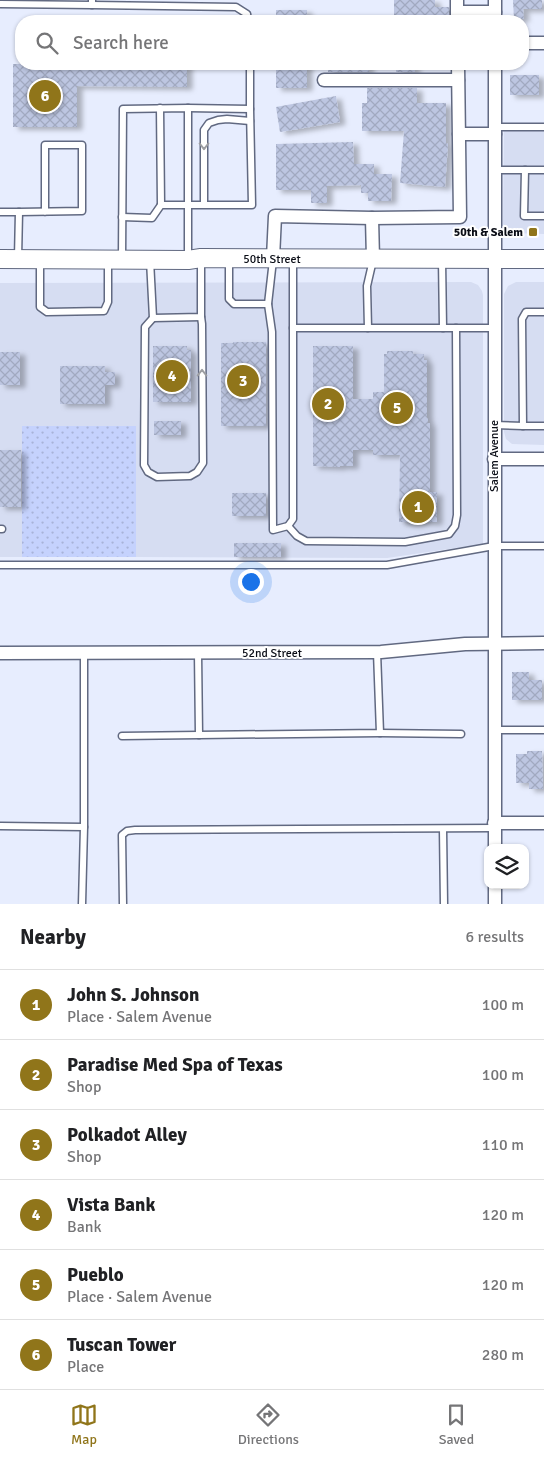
<!DOCTYPE html>
<html lang="en">
<head>
<meta charset="utf-8">
<style>
  :root { --surface:#fff; --page:#f6f6f6; --text:#202124; --muted:#757577; --line:#e0e0e0; --accent:#90751a }
  body { margin:0; font-family:Signika,sans-serif; background:var(--page); color:var(--text) }
  .controls { position:absolute; right:15px; bottom:15px; display:grid; overflow:hidden; border-radius:10px; box-shadow:0 1px 4px #0004 }
  .controls button { width:45px; height:45px; display:grid; place-items:center; padding:0; border:0; border-bottom:1px solid var(--line); background:var(--surface); color:var(--text); font:25px sans-serif }
  .you { position:absolute; left:250px; top:581px; width:18px; height:18px; margin:-12px; border:4px solid #fff; border-radius:50%; background:#1a73e8; box-shadow:0 0 0 8px #1a73e833 }
  .badge { display:grid; place-items:center; width:32px; height:32px; border-radius:50%; background:var(--accent); color:#fff; font-size:16px; font-weight:700 }
  .pin { position:absolute; translate:-50% -50%; border:2px solid #fff; box-shadow:0 1px 5px #0006 }
  .list { margin:0; padding:0; list-style:none }
  h2 { display:flex; justify-content:space-between; align-items:center; height:65px; margin:0; padding:0 20px; font-size:21px }
  h2 small { font-size:16px; font-weight:400; color:var(--muted) }
  .list li { display:grid; grid-template-columns:32px 1fr auto; gap:15px; align-items:center; box-sizing:border-box; height:70px; padding:0 20px; border-top:1px solid var(--line) }
  .list b { display:block; font-size:19px; white-space:nowrap }
  .list p { margin:0; font-size:16px; white-space:nowrap; color:var(--muted) }
  .list em { font-size:16px; font-style:normal; color:var(--muted) }
  .icon { flex:none; width:28px; height:28px; fill:none; stroke:currentColor; stroke-width:2; stroke-linecap:round; stroke-linejoin:round }
  .map { position:relative; flex:none; width:544px; height:904px; overflow:hidden }
  .search { position:absolute; background:var(--surface); box-shadow:0 1px 4px #0004; left:15px; right:15px; top:15px; height:55px; display:flex; align-items:center; gap:12px; box-sizing:border-box; padding:0 18px; border-radius:20px; color:var(--muted); font-size:19px }
  .sheet { height:485px; background:var(--surface) }
  nav { display:flex; justify-content:space-around; align-items:center; box-sizing:border-box; height:70px; border-top:1px solid var(--line); background:var(--surface); font-size:14px; color:var(--muted) }
  nav a { display:grid; justify-items:center; gap:2px }
  nav .on { color:var(--accent) }
  .map>svg:first-child { display:block }
  .built { fill:#d6ddf2 }
  .grass { fill:url(#grass-dots) }
  .building { fill:url(#building-cross-hatch); filter:url(#shadow) }
  .lines { fill:none; stroke-linecap:round; stroke-linejoin:round }
  .lane-casing { stroke:#616981; stroke-width:9 }
  .street-casing { stroke:#616981; stroke-width:15 }
  .secondary-casing { stroke:#616981; stroke-width:20 }
  .lane { stroke:#fff; stroke-width:6 }
  .street { stroke:#fff; stroke-width:12 }
  .secondary { stroke:#fff; stroke-width:18 }
  .oneway { stroke:#9d9ea2 }
  .poi-dot { fill:#90751a; stroke:#fff; stroke-width:2 }
  .labels { text-anchor:middle; dominant-baseline:central; stroke-width:4; stroke-linejoin:round; paint-order:stroke }
  .poi-label { font-size:12px; font-weight:bold; fill:#0a0d16; stroke:#fff; text-anchor:end }
  .street-label { font-size:12px; fill:#0a0d16; stroke:#fff }
</style>
</head>
<body>
<div class="map">
<svg width="544" height="904" viewBox="0 0 544 904">
  <defs>
    <pattern id="grass-dots" width="8" height="8" patternUnits="userSpaceOnUse" patternTransform="scale(1.25)"><rect width="8" height="8" fill="#c5d2fd"/><path d="M2 2h.1M6 6h.1" fill="none" stroke="#a8b3d8" stroke-width="1.8" stroke-linecap="round"/></pattern>
    <pattern id="building-cross-hatch" width="8" height="8" patternUnits="userSpaceOnUse" patternTransform="scale(1.25)"><rect width="8" height="8" fill="#bdc6e1"/><path d="M0 0l8 8M0 8l8-8" fill="none" stroke="#a1a9c0"/></pattern>
    <filter id="shadow"><feDropShadow dx="5.5" dy="3" stdDeviation="2.5" flood-color="#0004"/></filter>
  </defs>
  <rect width="100%" height="100%" fill="#e7edfe"/>
  <g class="built">
    <polygon points="504,131 544,131 544,234 513,233 507,229 503,224"/>
    <polygon points="471,282 478,285 482,291 483,295 483,544 387,558 136,557 136,426 23,426 22,557 0,557 0,283"/>
    <polygon points="516,282 544,282 544,445 512,444 506,439 504,432 504,294 508,286"/>
  </g>
  <rect class="grass" x="22" y="426" width="114" height="131"/>
  <g class="building">
    <polygon points="394,0 435,0 435,7 449,7 449,21 394,21"/>
    <polygon points="513,0 542,0 542,9 523,9 524,19 514,19"/>
    <rect x="276" y="10" width="31" height="11"/>
    <polygon points="13,64 187,64 187,87 77,86 77,127 13,127"/>
    <rect x="276" y="64" width="31" height="24"/>
    <rect x="328" y="65" width="41" height="7"/>
    <rect x="396" y="65" width="19" height="7"/>
    <rect x="510" y="75" width="29" height="20"/>
    <polygon points="367,88 417,88 417,103 446,103 446,143 448,144 445,187 400,183 404,131 362,131 362,103 367,103"/>
    <polygon points="336,96 340,122 280,132 276,107"/>
    <polygon points="353,142 354,164 374,164 374,174 392,174 391,201 368,201 368,193 361,193 361,185 327,186 327,203 311,203 311,190 276,190 276,144"/>
    <polygon points="233,342 266,342 266,426 221,426 221,343 233,343"/>
    <polygon points="153,346 187,346 187,350 191,350 191,402 153,402"/>
    <polygon points="313,346 353,346 353,399 373,399 373,392 384,392 384,354 387,354 387,351 413,351 413,354 424,354 424,360 427,360 427,418 428,418 428,423 430,423 430,492 437,492 437,522 399,522 400,455 373,455 373,450 353,450 353,466 340,466 340,467 313,466"/>
    <rect x="0" y="352" width="20" height="33"/>
    <polygon points="60,366 105,366 105,372 115,372 115,385 105,385 105,404 60,404"/>
    <rect x="154" y="421" width="27" height="14"/>
    <rect x="0" y="450" width="21" height="57"/>
    <rect x="232" y="493" width="34" height="23"/>
    <rect x="234" y="543" width="47" height="14"/>
    <polygon points="512,672 529,672 529,680 542,680 542,700 512,700"/>
    <polygon points="527,751 542,751 543,789 529,789 529,783 516,783 516,754 527,754"/>
  </g>
  <g class="lines">
    <g class="lane-casing">
      <g id="lane">
        <polyline points="0,4 92,5 92,0"/>
        <polyline points="92,5 236,7 247,14 248,21"/>
        <polyline points="160,108 161,205"/>
        <polyline points="188,108 250,109 250,64"/>
        <polyline points="495,127 544,127"/>
        <polyline points="495,170 544,170"/>
        <polyline points="525,170 524,216 544,216"/>
        <polyline points="204,204 204,130 209,123 218,120 227,119 250,121"/>
        <polyline points="0,212 19,212 18,258"/>
        <polyline points="19,212 82,211 82,145 45,145 45,212"/>
        <polyline points="122,217 152,218 161,205 252,205 250,109"/>
        <polyline points="122,258 123,109 188,108 188,259"/>
        <polyline points="150,260 153,318 201,317 201,261"/>
        <polyline points="229,260 229,299 234,304 268,304 273,260"/>
        <polyline points="442,260 443,328"/>
        <polyline points="40,261 40,307 47,312 104,311 108,302 108,261"/>
        <polyline points="268,304 272,332 273,530 288,526 293,519 293,259"/>
        <polyline points="153,318 145,327 144,465 148,472 157,477 190,476 197,472 203,463 202,324 201,317"/>
        <polyline points="293,328 456,328"/>
        <polyline points="368,328 367,286 373,260"/>
        <polyline points="494,425 523,426 522,319 526,312 544,312"/>
        <polyline points="523,426 544,426"/>
        <polyline points="288,526 297,536 306,541 405,542 449,534 455,526 457,515 456,328 495,328"/>
        <polyline points="0,529 2,529"/>
        <polyline points="0,565 387,565 494,546 544,546"/>
        <polyline points="198,653 199,735 380,733 377,652"/>
        <polyline points="494,730 544,730"/>
        <polyline points="380,733 461,734"/>
        <polyline points="122,736 199,735"/>
        <polyline points="0,826 84,827 84,653"/>
        <polyline points="443,829 444,904"/>
        <polyline points="82,904 84,827"/>
        <polyline points="123,904 122,835 127,831 135,830 495,828"/>
      </g>
    </g>
    <g class="street-casing">
      <g id="street">
        <polyline points="457,0 457,21"/>
        <polyline points="495,0 495,21"/>
        <polyline points="457,12 495,12"/>
        <polyline points="523,43 544,43"/>
        <polyline points="324,80 458,80"/>
        <polyline points="459,134 495,134"/>
        <polyline points="372,218 373,259"/>
        <polyline points="273,258 275,216 372,218 460,217 458,64"/>
        <polyline points="494,459 544,459"/>
        <polyline points="0,653 381,652 465,644 544,643"/>
        <polyline points="494,823 544,823"/>
        <polyline points="495,848 495,64"/>
        <polyline points="495,885 495,904"/>
      </g>
    </g>
    <g class="secondary-casing">
      <polyline id="secondary" points="0,259 188,260 201,258 544,259"/>
    </g>
    <use href="#lane" class="lane"/>
    <use href="#street" class="street"/>
    <use href="#secondary" class="secondary"/>
  </g>
  <defs><path id="oneway-chevron" d="M-2-3.5L2.5 0L-2 3.5" fill="none" stroke-width="1.6" stroke-linecap="round" stroke-linejoin="round" transform="scale(1.25)"/></defs>
  <g class="oneway">
    <use href="#oneway-chevron" transform="translate(204 146) rotate(90)"/>
    <use href="#oneway-chevron" transform="translate(202 373) rotate(-90)"/>
  </g>
  <rect class="poi-dot" x="528" y="227" width="10" height="10" rx="2.5"/>
  <g class="labels">
    <g class="poi-label">
      <text x="523" y="232">50th &amp; Salem</text>
    </g>
    <g class="street-label">
      <text x="272" y="259">50th Street</text>
      <text transform="translate(494 456) rotate(-90)">Salem Avenue</text>
      <text x="272" y="653">52nd Street</text>
    </g>
  </g>
</svg>
<div class="controls">
<button><svg class="icon" aria-label="layers" viewBox="0 0 24 24"><path d="M12 4l9 5-9 5-9-5zM3 14l9 5 9-5"/></svg></button>
</div>
<div class="you"></div>
<div class="pin badge" style="left:418px;top:507px">1</div>
<div class="pin badge" style="left:328px;top:404px">2</div>
<div class="pin badge" style="left:243px;top:381px">3</div>
<div class="pin badge" style="left:172px;top:376px">4</div>
<div class="pin badge" style="left:397px;top:408px">5</div>
<div class="pin badge" style="left:45px;top:96px">6</div>
<div class="search"><svg class="icon" aria-label="search" viewBox="0 0 24 24"><circle cx="10" cy="10" r="6"/><path d="M15 15l6 6"/></svg>Search here</div>
</div>
<section class="sheet">
<h2>Nearby<small>6 results</small></h2>
<ul class="list">
<li><span class="badge">1</span><div><b>John S. Johnson</b><p>Place · Salem Avenue</p></div><em>100 m</em></li>
<li><span class="badge">2</span><div><b>Paradise Med Spa of Texas</b><p>Shop</p></div><em>100 m</em></li>
<li><span class="badge">3</span><div><b>Polkadot Alley</b><p>Shop</p></div><em>110 m</em></li>
<li><span class="badge">4</span><div><b>Vista Bank</b><p>Bank</p></div><em>120 m</em></li>
<li><span class="badge">5</span><div><b>Pueblo</b><p>Place · Salem Avenue</p></div><em>120 m</em></li>
<li><span class="badge">6</span><div><b>Tuscan Tower</b><p>Place</p></div><em>280 m</em></li>
</ul>
</section>
<nav>
<a class="on"><svg class="icon" aria-label="map" viewBox="0 0 24 24"><path d="M3 6l6-2 6 2 6-2v14l-6 2-6-2-6 2zM9 4v14M15 6v14"/></svg>Map</a>
<a><svg class="icon" aria-label="directions" viewBox="0 0 24 24"><path d="M12 3l9 9-9 9-9-9zM9 14v-3h6M13 9l2 2-2 2"/></svg>Directions</a>
<a><svg class="icon" aria-label="saved" viewBox="0 0 24 24"><path d="M7 4h10v16l-5-4-5 4z"/></svg>Saved</a>
</nav>
</body>
</html>
